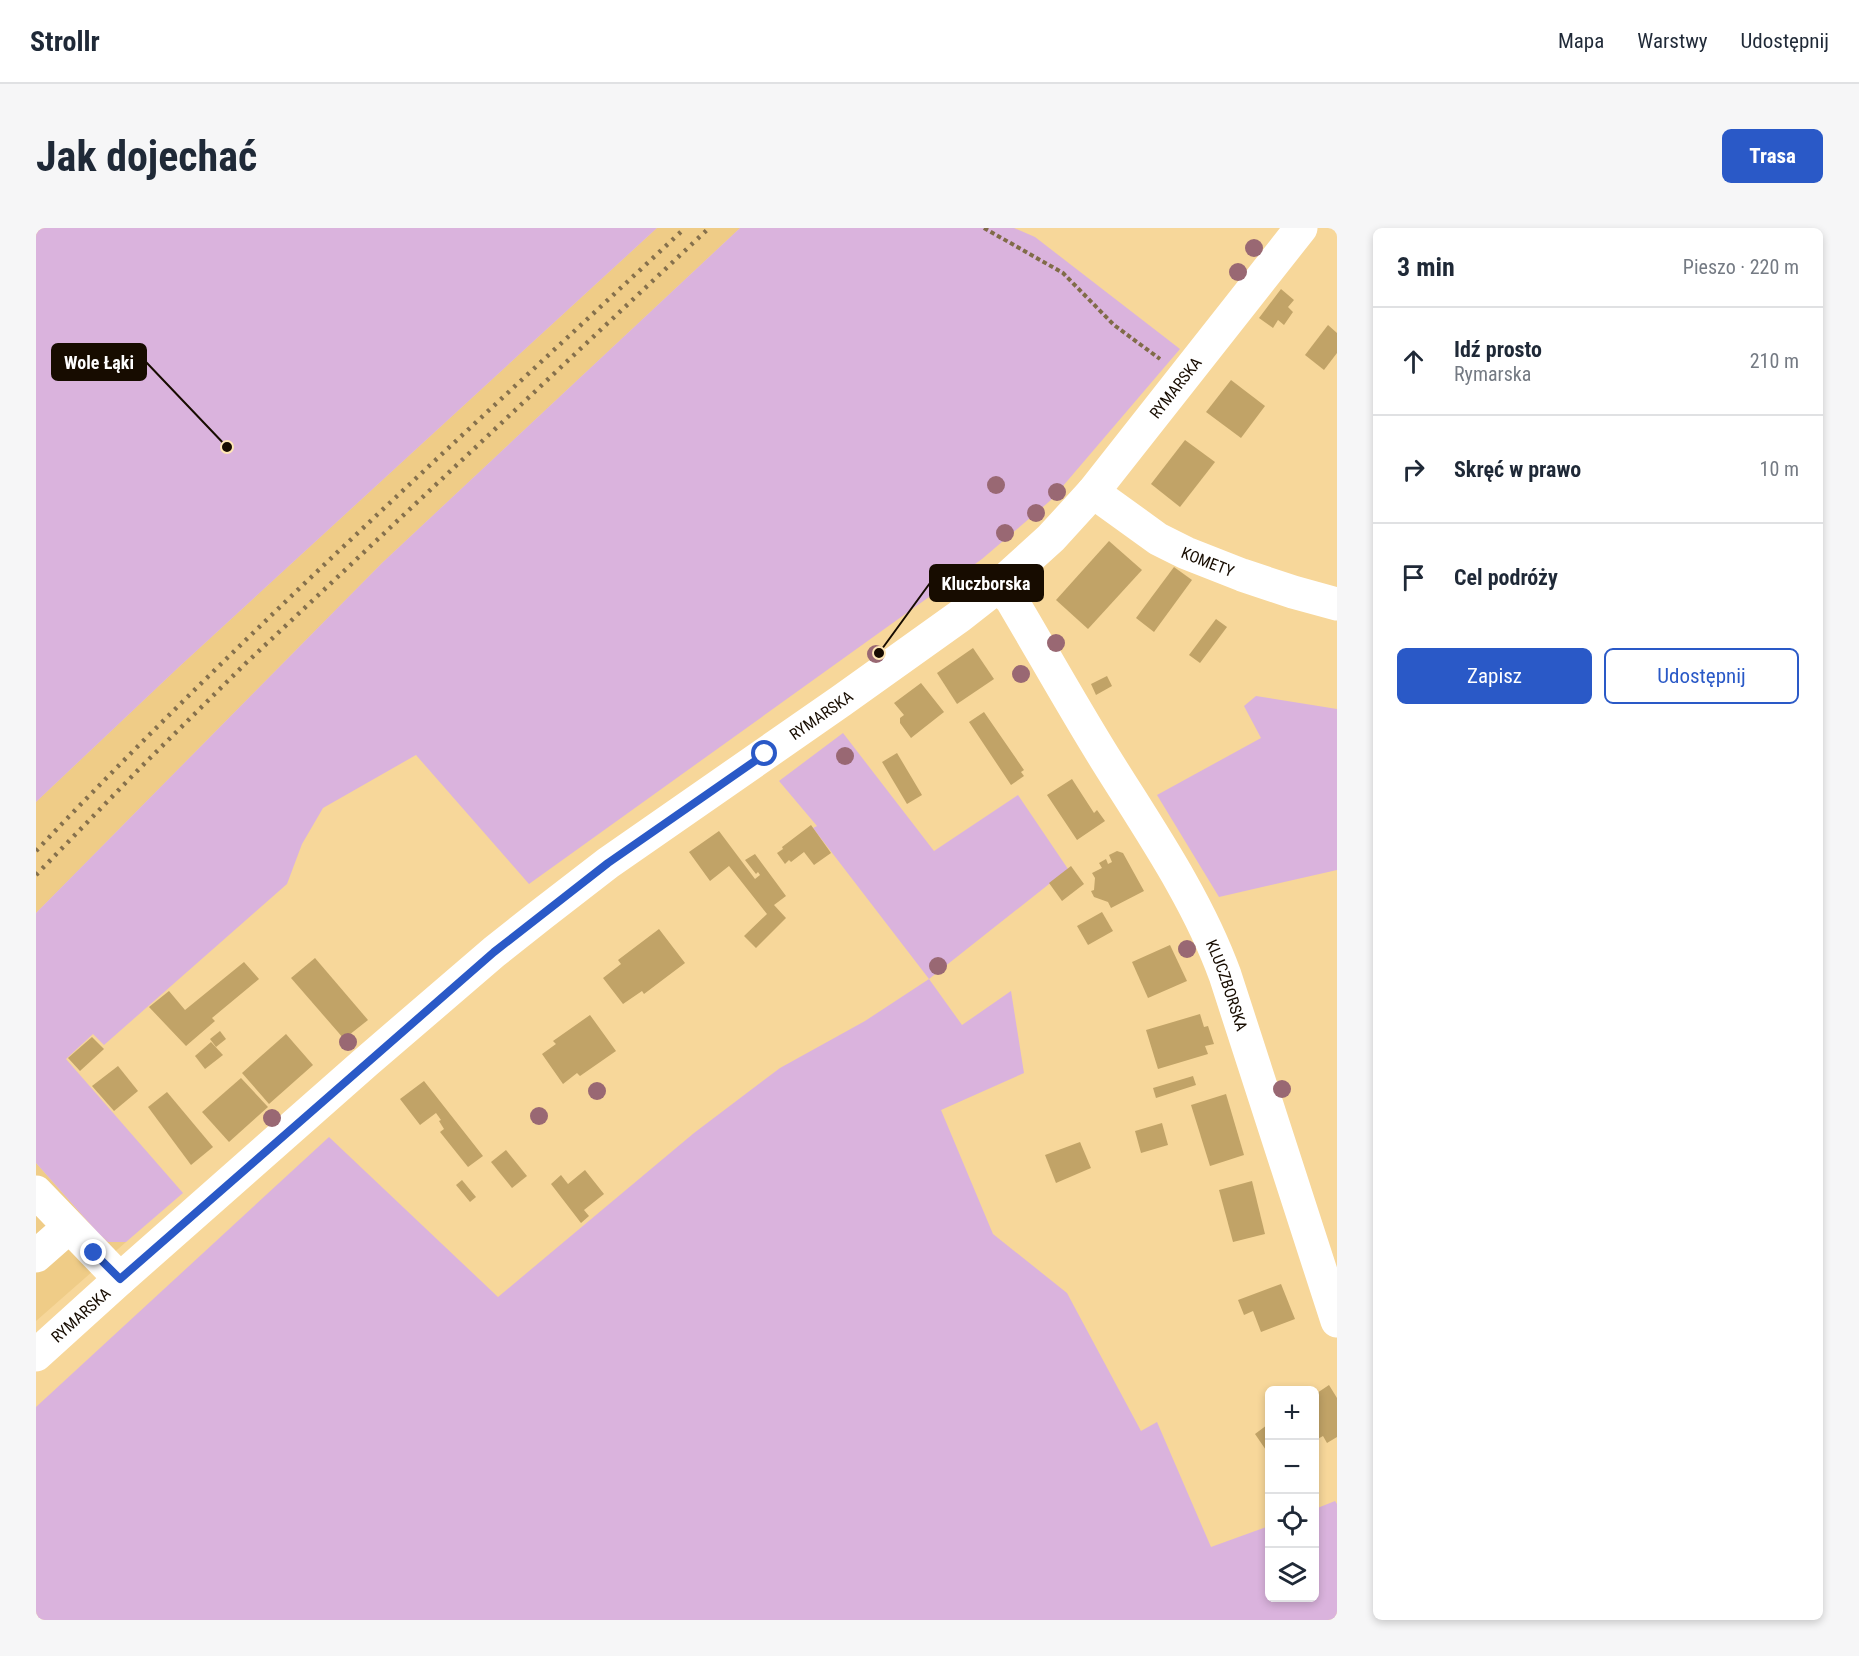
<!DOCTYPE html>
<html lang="pl">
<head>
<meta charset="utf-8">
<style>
  :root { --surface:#fff; --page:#f6f6f7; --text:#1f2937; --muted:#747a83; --line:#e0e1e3; --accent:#2a59c7 }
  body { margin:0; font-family:"Roboto Condensed",sans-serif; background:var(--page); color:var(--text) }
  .controls { position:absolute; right:18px; bottom:18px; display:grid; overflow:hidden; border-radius:9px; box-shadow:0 3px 9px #0003 }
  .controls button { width:54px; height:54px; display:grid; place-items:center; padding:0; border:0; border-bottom:2px solid var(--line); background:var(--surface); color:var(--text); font:30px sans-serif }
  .stop { position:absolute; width:18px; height:18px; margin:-14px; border:4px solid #2a59c7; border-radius:50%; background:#fff }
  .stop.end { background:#2a59c7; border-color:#fff; box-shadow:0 2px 6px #0008 }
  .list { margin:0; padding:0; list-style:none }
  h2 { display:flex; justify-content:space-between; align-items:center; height:78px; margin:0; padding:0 24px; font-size:26px }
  h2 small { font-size:20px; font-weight:400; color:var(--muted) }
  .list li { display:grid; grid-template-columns:39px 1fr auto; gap:18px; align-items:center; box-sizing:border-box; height:108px; padding:0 24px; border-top:2px solid var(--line) }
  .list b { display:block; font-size:22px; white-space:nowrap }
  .list p { margin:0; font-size:20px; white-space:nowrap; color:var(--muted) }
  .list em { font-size:20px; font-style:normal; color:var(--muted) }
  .actions { display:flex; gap:12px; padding:18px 24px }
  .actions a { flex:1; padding:14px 0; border:2px solid var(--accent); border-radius:9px; text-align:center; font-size:21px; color:var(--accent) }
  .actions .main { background:var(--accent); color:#fff }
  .icon { flex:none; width:33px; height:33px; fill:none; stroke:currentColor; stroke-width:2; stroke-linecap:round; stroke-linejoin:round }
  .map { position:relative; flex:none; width:1301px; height:1392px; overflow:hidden; border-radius:9px }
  header { display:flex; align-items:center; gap:36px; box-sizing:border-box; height:84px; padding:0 30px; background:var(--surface); border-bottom:2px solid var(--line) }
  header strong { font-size:28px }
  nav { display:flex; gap:33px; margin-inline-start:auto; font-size:21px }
  .intro { display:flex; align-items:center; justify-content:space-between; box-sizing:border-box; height:144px; padding:0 36px }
  h1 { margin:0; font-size:42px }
  .button { padding:15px 27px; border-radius:9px; background:var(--accent); color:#fff; font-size:21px; font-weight:700 }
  main { display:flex; gap:36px; padding:0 36px }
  aside { flex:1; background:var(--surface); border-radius:9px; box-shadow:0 3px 9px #0003 }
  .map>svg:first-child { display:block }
  .built { fill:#efcc87 }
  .green { fill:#dab3dd }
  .building { fill:#c1a367 }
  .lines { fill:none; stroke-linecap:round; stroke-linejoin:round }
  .path { stroke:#806b48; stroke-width:4; stroke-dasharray:4.5 3; stroke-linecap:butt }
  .minor { stroke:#fff; stroke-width:33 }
  .major { stroke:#fff; stroke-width:33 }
  .rail { stroke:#85704c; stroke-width:4.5; stroke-dasharray:3 6; stroke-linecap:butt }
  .tree { fill:#996873 }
  .route { stroke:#2a59c7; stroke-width:8 }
  .labels { text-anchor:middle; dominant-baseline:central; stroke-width:5; stroke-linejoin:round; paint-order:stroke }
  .street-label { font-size:16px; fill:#170c00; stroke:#ffe6b5 }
  .leader { fill:none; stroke:#170c00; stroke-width:2 }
  .callout-dot { fill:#170c00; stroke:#ffe6b5; stroke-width:2 }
  .callout { fill:#170c00; stroke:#170c00; stroke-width:2 }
  .callout-label { font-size:18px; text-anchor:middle; font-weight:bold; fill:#fff }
</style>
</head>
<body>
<header>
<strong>Strollr</strong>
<nav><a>Mapa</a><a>Warstwy</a><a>Udostępnij</a></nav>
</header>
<div class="intro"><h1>Jak dojechać</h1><a class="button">Trasa</a></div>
<main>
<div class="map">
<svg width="1301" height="1392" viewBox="0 0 1301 1392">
  <rect width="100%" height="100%" fill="#f7d79a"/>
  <g class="built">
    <polygon points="621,0 704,0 346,335 0,685 0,574 144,438"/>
    <polygon points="0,935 62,1005 72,1014 90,1014 0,1093"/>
  </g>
  <g class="green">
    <polygon points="0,0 621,0 144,438 0,574"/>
    <polygon points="704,0 978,0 999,9 1144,121 1015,272 946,331 493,656 380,527 287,580 266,616 251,656 68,817 57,806 30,831 147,965 90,1014 72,1014 62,1005 0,935 0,685 346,335"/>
    <polygon points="1220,468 1301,481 1301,642 1183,669 1121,567 1225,510 1208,478"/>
    <polygon points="807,505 898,623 982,567 1032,641 893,751 926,797 975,763 988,845 905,882 957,1006 1031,1065 1105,1203 1121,1194 1175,1319 1233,1298 1234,1370 1278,1370 1279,1281 1299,1273 1301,1276 1301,1392 0,1392 0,1179 293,909 462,1069 658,905 744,840 829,793 893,751 777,600 781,598 743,553"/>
  </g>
  <g class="building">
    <polygon points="1245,61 1258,72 1252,79 1257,84 1248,97 1242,92 1237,100 1223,90"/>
    <polygon points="1292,97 1301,105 1301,125 1288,142 1269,127"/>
    <polygon points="1195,152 1229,178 1205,210 1170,184"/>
    <polygon points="1149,212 1179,234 1144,279 1115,256"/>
    <polygon points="1073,313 1106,342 1052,401 1020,372"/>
    <polygon points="1138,339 1156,352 1118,404 1100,390"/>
    <polygon points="1180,391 1191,399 1164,435 1153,427"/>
    <polygon points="937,420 958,451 921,476 901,445"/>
    <polygon points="1071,448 1076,458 1060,467 1055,456"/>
    <polygon points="885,455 908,484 875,510 864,495 864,490 868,487 858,475"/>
    <polygon points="948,484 988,542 985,544 988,548 975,557 933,494"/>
    <polygon points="861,525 886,567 871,576 846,534"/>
    <polygon points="1036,551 1058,585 1061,582 1069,593 1041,612 1011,567"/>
    <polygon points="775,597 795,625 778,637 768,624 755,634 753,632 749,636 741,625 747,621 746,619"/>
    <polygon points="683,603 719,651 724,647 722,644 720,646 709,632 719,626 750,668 738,677 750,690 720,720 708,708 731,686 693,638 674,653 653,624"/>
    <polygon points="1081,623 1087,625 1108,663 1075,680 1072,674 1058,669 1055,663 1058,662 1059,650 1056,645 1066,640 1063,635 1070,631 1072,636 1076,634 1073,627"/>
    <polygon points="1035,638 1048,656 1026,673 1013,655"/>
    <polygon points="1066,684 1077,703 1052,717 1041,698"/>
    <polygon points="623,701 649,735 608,766 606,763 587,776 567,750 585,736 582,732"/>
    <polygon points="1134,717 1151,753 1112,770 1096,734"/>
    <polygon points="279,730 332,792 308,811 255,750"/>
    <polygon points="208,734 223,751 176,790 179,793 150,818 113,779 133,763 149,782"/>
    <polygon points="1164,786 1168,799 1172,798 1178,816 1169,818 1172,826 1122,841 1110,802"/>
    <polygon points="554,787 580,823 544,848 541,845 527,856 506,826 520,816 517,813"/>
    <polygon points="184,803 190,811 180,819 174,811"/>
    <polygon points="250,806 277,837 233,876 206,845"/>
    <polygon points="56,809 68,821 44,843 32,830"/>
    <polygon points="175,814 187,827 169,841 159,828"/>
    <polygon points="82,838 102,863 78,883 56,858"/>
    <polygon points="1157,848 1160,857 1120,870 1117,860"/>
    <polygon points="205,850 232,879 193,914 166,884"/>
    <polygon points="388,853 447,928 432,939 404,904 408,901 403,893 405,892 400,885 384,897 364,871"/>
    <polygon points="131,864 177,919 155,937 112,879"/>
    <polygon points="1190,866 1208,927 1174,938 1155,877"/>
    <polygon points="1126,895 1132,917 1105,925 1099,903"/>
    <polygon points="1044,914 1055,940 1020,955 1009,927"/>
    <polygon points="470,922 491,948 476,960 455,934"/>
    <polygon points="549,942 568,966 548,982 553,988 545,995 515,956 525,947 532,956"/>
    <polygon points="426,952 440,969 434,974 420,957"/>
    <polygon points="1216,953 1229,1006 1197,1014 1183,962"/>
    <polygon points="1245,1056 1259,1091 1225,1104 1217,1083 1208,1087 1202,1072"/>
    <polygon points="1293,1157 1301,1170 1301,1209 1291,1215 1287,1208 1278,1213 1278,1167"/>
    <polygon points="1231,1197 1234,1200 1234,1228 1219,1206"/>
  </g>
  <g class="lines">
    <polyline class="path" points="948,0 1027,45 1078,97 1124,131"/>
    <g class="minor">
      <path id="s1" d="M1057,264L1122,311L1150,325L1206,347L1257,364L1301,376"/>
      <path id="s2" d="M961,359L975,371C1007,425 1037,479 1070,532C1113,601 1161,670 1189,747L1301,1093"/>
      <polyline points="0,964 84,1051"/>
      <polyline points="0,1028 33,999"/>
    </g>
    <path class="major" id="s3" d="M0,1127L84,1051L330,834L458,724L506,686L572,635L805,473L924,388L961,359L1015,310L1057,264L1265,0"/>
    <g class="rail">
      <path d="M0,623C206,406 430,205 649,0"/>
      <polyline points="0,647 105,539 209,436 673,0"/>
    </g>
  </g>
  <g class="tree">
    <circle cx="1218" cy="20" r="9"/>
    <circle cx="1202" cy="44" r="9"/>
    <circle cx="960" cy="257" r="9"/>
    <circle cx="1021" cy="264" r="9"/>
    <circle cx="1000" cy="285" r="9"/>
    <circle cx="969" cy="305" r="9"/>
    <circle cx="1020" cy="415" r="9"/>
    <circle cx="840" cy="426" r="9"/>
    <circle cx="985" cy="446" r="9"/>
    <circle cx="809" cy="528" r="9"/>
    <circle cx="1151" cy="721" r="9"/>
    <circle cx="902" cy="738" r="9"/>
    <circle cx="312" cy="814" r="9"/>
    <circle cx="1246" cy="861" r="9"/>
    <circle cx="561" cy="863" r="9"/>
    <circle cx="503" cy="888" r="9"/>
    <circle cx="236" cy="890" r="9"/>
  </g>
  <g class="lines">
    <polyline class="route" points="58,1025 84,1051 458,724 572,635 729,526"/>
  </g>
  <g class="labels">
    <g class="street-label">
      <text stroke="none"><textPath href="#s3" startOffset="1500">RYMARSKA</textPath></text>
      <text stroke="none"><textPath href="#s1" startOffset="135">KOMETY</textPath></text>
      <text stroke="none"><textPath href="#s3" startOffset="1014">RYMARSKA</textPath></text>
      <text stroke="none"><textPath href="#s2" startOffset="462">KLUCZBORSKA</textPath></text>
      <text stroke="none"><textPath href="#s3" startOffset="60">RYMARSKA</textPath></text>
    </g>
  </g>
  <path class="leader" d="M191 219L110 134M843 425L894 355"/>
  <g class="callout-dot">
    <circle cx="191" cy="219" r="6"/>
    <circle cx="843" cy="425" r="6"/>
  </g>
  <g class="callout">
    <rect x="16" y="116" width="94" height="36" rx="6"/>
    <rect x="894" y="337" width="113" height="36" rx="6"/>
  </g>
  <g class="callout-label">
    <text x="63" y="141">Wole Łąki</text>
    <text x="950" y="362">Kluczborska</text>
  </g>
</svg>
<div class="controls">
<button>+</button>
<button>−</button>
<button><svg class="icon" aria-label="locate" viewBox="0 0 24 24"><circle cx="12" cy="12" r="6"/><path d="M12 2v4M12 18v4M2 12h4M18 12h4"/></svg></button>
<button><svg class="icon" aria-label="layers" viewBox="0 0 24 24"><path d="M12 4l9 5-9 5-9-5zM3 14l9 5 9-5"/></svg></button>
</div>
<div class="stop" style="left:729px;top:526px"></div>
<div class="stop end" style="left:58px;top:1025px"></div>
</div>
<aside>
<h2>3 min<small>Pieszo · 220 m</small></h2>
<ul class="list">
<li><svg class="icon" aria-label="ahead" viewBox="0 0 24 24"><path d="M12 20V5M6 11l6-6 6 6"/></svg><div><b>Idź prosto</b><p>Rymarska</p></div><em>210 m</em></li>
<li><svg class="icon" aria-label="right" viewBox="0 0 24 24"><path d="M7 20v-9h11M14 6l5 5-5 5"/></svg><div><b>Skręć w prawo</b></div><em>10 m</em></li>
<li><svg class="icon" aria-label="arrive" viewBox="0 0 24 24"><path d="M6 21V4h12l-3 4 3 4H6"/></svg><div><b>Cel podróży</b></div></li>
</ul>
<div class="actions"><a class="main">Zapisz</a><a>Udostępnij</a></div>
</aside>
</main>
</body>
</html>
